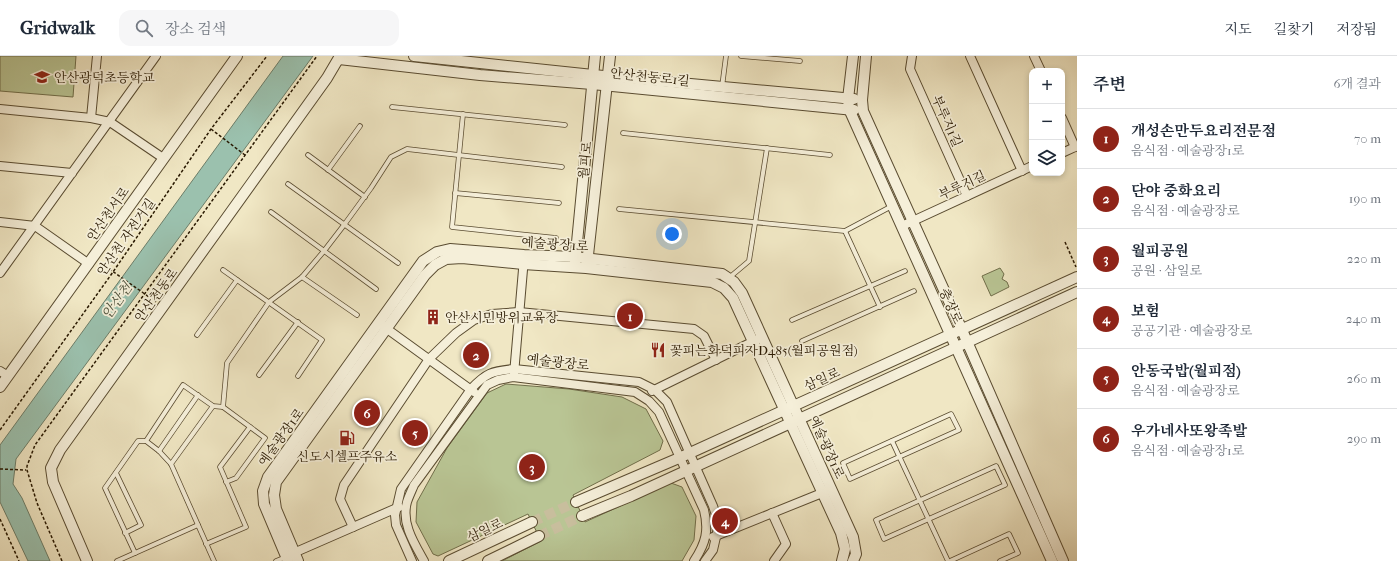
<!DOCTYPE html>
<html lang="ko">
<head>
<meta charset="utf-8">
<style>
  :root { --surface:#fff; --page:#f6f6f7; --text:#1f2937; --muted:#747a83; --line:#e0e1e3; --accent:#8f2418 }
  body { margin:0; font-family:"IM FELL French Canon","Noto Serif KR",serif; background:var(--page); color:var(--text) }
  .controls { position:absolute; right:12px; top:12px; display:grid; overflow:hidden; border-radius:8px; box-shadow:0 2px 6px #0003 }
  .controls button { width:36px; height:36px; display:grid; place-items:center; padding:0; border:0; border-bottom:1px solid var(--line); background:var(--surface); color:var(--text); font:20px sans-serif }
  .you { position:absolute; left:672px; top:178px; width:14px; height:14px; margin:-10px; border:3px solid #fff; border-radius:50%; background:#1a73e8; box-shadow:0 0 0 6px #1a73e833 }
  .badge { display:grid; place-items:center; width:26px; height:26px; border-radius:50%; background:var(--accent); color:#fff; font-size:13px; font-weight:700 }
  .pin { position:absolute; translate:-50% -50%; border:2px solid #fff; box-shadow:0 1px 4px #0006 }
  .list { margin:0; padding:0; list-style:none }
  h2 { display:flex; justify-content:space-between; align-items:center; height:52px; margin:0; padding:0 16px; font-size:17px }
  h2 small { font-size:13px; font-weight:400; color:var(--muted) }
  .list li { display:grid; grid-template-columns:26px 1fr auto; gap:12px; align-items:center; box-sizing:border-box; height:60px; padding:0 16px; border-top:1px solid var(--line) }
  .list b { display:block; font-size:15px; white-space:nowrap }
  .list p { margin:0; font-size:13px; white-space:nowrap; color:var(--muted) }
  .list em { font-size:13px; font-style:normal; color:var(--muted) }
  .icon { flex:none; width:22px; height:22px; fill:none; stroke:currentColor; stroke-width:2; stroke-linecap:round; stroke-linejoin:round }
  .map { position:relative; flex:none; width:1077px; height:505px; overflow:hidden }
  header { display:flex; align-items:center; gap:24px; box-sizing:border-box; height:56px; padding:0 20px; background:var(--surface); border-bottom:1px solid var(--line) }
  header strong { font-size:19px }
  nav { display:flex; gap:22px; margin-inline-start:auto; font-size:14px }
  .search { width:280px; height:36px; background:var(--page); display:flex; align-items:center; gap:10px; box-sizing:border-box; padding:0 14px; border-radius:12px; color:var(--muted); font-size:15px }
  main { display:flex }
  aside { flex:1; background:var(--surface) }
  .map>svg:first-child { display:block }
  .green { fill:#b9c594; stroke:#706e4a }
  .water { fill:#9bc1ae; stroke:#6d7d68 }
  .lines { fill:none; stroke-linecap:round; stroke-linejoin:round }
  .tertiary-tunnel { stroke:#c8be9d; stroke-width:10; stroke-dasharray:10 5; stroke-linecap:butt }
  .service-casing { stroke:#5a4c31; stroke-width:5.5 }
  .minor-casing { stroke:#5a4c31; stroke-width:10 }
  .tertiary-casing { stroke:#5a4c31; stroke-width:12 }
  .path { stroke:#281800; stroke-width:1.5; stroke-dasharray:3 2; stroke-linecap:butt }
  .service { stroke:#f5efd9; stroke-width:4 }
  .minor { stroke:#f5efd9; stroke-width:8 }
  .tertiary { stroke:#f5efd9; stroke-width:10 }
  .path-bridge { stroke:#281800; stroke-width:1.5; stroke-dasharray:3 2; stroke-linecap:butt }
  .labels { text-anchor:middle; dominant-baseline:central; stroke-width:3.5; stroke-linejoin:round; paint-order:stroke }
  .poi-label { font-size:13px; fill:#281800; stroke:#f5efd9; text-anchor:start }
  .street-label { font-size:13px; fill:#281800; stroke:#f5efd9 }
  .water-label { font-size:14px; font-style:italic; fill:#50533d; stroke:#f5efd9 }
</style>
</head>
<body>
<header>
<strong>Gridwalk</strong>
<div class="search"><svg class="icon" aria-label="search" viewBox="0 0 24 24"><circle cx="10" cy="10" r="6"/><path d="M15 15l6 6"/></svg>장소 검색</div>
<nav><a>지도</a><a>길찾기</a><a>저장됨</a></nav>
</header>
<main>
<div class="map">
<svg width="1077" height="505" viewBox="0 0 1077 505">
  <rect width="100%" height="100%" fill="#f0e7c4"/>
  <filter id="stains"><feTurbulence type="fractalNoise" baseFrequency=".005" numOctaves="4"/><feColorMatrix values="0 0 0 0 .2 0 0 0 0 .09 0 0 0 0 .02 0 0 0 .5 -.17"/></filter>
  <radialGradient id="worn" r=".72"><stop offset=".6" stop-color="#630" stop-opacity="0"/><stop offset="1" stop-color="#630" stop-opacity=".3"/></radialGradient>
  <g class="green">
    <polygon points="0,0 76,0 73,41 0,35"/>
    <polygon points="1000,212 1004,218 1002,223 1007,226 1009,231 991,240 982,220"/>
    <polygon points="506,328 569,333 622,341 646,353 663,385 660,394 573,439 585,466 671,427 682,431 696,460 694,484 682,505 502,505 541,485 528,458 438,500 433,498 416,466 417,446 447,392 487,337"/>
  </g>
  <polygon class="water" points="283,0 313,0 16,403 13,428 22,442 50,505 28,505 0,446 0,389"/>
  <g class="lines">
    <g class="tertiary-tunnel">
      <polyline points="532,466 576,446"/>
      <polyline points="539,480 582,460"/>
    </g>
    <g class="service-casing">
      <g id="service">
        <polyline points="741,0 800,5"/>
        <polyline points="722,31 726,0"/>
        <polyline points="392,51 565,69"/>
        <polyline points="463,58 452,171 556,182"/>
        <polyline points="623,77 830,99"/>
        <polyline points="308,99 365,141"/>
        <polyline points="328,114 360,70"/>
        <polyline points="288,128 398,207"/>
        <polyline points="455,137 559,147"/>
        <polyline points="619,153 845,175 892,150"/>
        <polyline points="271,156 376,233"/>
        <polyline points="845,175 880,251"/>
        <polyline points="223,214 322,284 298,320"/>
        <polyline points="302,221 357,259"/>
        <polyline points="730,221 749,205 767,92"/>
        <polyline points="792,264 905,215"/>
        <polyline points="197,279 237,224"/>
        <polyline points="802,285 914,235"/>
        <polyline points="259,319 298,266"/>
        <polyline points="223,351 227,307 269,246 302,221 324,195 344,169 371,132 391,101 407,93 562,111"/>
        <polygon points="951,358 959,374 850,423 843,407"/>
        <polyline points="146,385 183,329 213,350 223,351 265,382 236,422 226,426"/>
        <polyline points="892,385 948,505"/>
        <polyline points="159,395 198,339"/>
        <polyline points="171,408 213,350"/>
        <polygon points="996,410 1005,429 884,483 876,464"/>
        <polyline points="116,417 141,469 125,477"/>
        <polyline points="206,488 246,471 220,411 250,371"/>
        <polyline points="135,497 105,432 138,385 146,385 159,395 171,408 214,505"/>
        <polyline points="117,505 198,469"/>
        <polyline points="276,505 286,501"/>
        <polyline points="950,505 1009,478 1018,497 1000,505"/>
      </g>
    </g>
    <g class="minor-casing">
      <g id="minor">
        <polyline points="912,0 910,13 967,140"/>
        <polyline points="970,0 1022,115"/>
        <polyline points="1034,0 1041,15"/>
        <polyline points="0,53 91,62 110,66 163,102"/>
        <polyline points="91,62 97,0"/>
        <polyline points="1062,62 1075,91"/>
        <polyline points="1062,97 1077,90"/>
        <polyline points="0,110 72,117"/>
        <polyline points="0,166 35,170 89,208"/>
        <polyline points="902,170 1032,110"/>
        <polyline points="0,217 156,0"/>
        <polyline points="383,270 474,336"/>
        <polyline points="0,315 8,320"/>
        <polyline points="514,318 524,202"/>
        <polyline points="652,335 758,283"/>
        <polyline points="772,457 786,488 774,505"/>
        <polyline points="353,471 340,443 344,429 429,303 456,277 474,264 492,258 519,256 694,273 704,280 716,304"/>
        <polyline points="713,481 827,435"/>
        <polyline points="289,499 399,451"/>
        <path d="M412,505L396,469L395,459L401,433L471,333C486,317 492,315 514,313L639,326L655,334L667,346L713,450L719,468L713,494L705,505"/>
        <path d="M424,505C414,487 401,467 407,446C409,440 412,434 414,429L487,329L498,324L513,321L635,336L649,345L659,356L704,454C709,474 706,487 694,505"/>
      </g>
    </g>
    <g class="tertiary-casing">
      <g id="tertiary">
        <polyline points="414,0 593,19 854,43"/>
        <polyline points="853,0 848,43 849,53 1052,505"/>
        <polyline points="866,0 862,44 863,55 962,274 1063,505"/>
        <polyline points="339,3 480,19 592,28 854,54"/>
        <polyline points="575,207 595,0"/>
        <polyline points="587,208 610,0"/>
        <polyline points="0,331 237,0"/>
        <polyline points="576,446 679,402 1077,221"/>
        <polyline points="582,460 631,440 1077,236"/>
        <polyline points="87,505 53,426 51,412 60,394 327,22 340,0"/>
        <polyline points="288,505 264,448 263,435 268,421 423,205 437,196 450,193 524,199 575,201 722,218 734,226 742,237 853,481 856,498 853,505"/>
        <polyline points="298,505 276,453 274,439 276,426 425,219 435,209 446,203 462,202 523,208 586,212 712,226 724,232 733,242 841,477 845,493 842,505"/>
        <polyline points="449,505 532,466"/>
        <polyline points="488,505 539,480"/>
      </g>
    </g>
    <g class="path">
      <polyline points="211,73 245,99"/>
      <polyline points="1065,186 1076,211"/>
      <polyline points="100,207 105,210"/>
      <polyline points="142,236 156,246"/>
      <polyline points="0,374 113,216 211,73 267,0"/>
      <polyline points="0,413 26,414"/>
      <polyline points="0,463 19,505"/>
      <polyline points="62,505 37,447 27,414 27,410 35,389 317,0"/>
    </g>
    <use href="#service" class="service"/>
    <use href="#minor" class="minor"/>
    <use href="#tertiary" class="tertiary"/>
    <polyline class="path-bridge" points="105,210 142,236"/>
  </g>
  <defs>
    <g id="school-bare" transform="scale(1.2)"><path d="M0-5L7-2L0 1L-7-2ZM-4 1L0 2.5L4 1V4Q0 6-4 4Z" fill="#8f2418" stroke="#f5efd9" stroke-width="2.5" paint-order="stroke"/></g>
    <g id="building-bare" transform="scale(1.2)"><path d="M-4-6H4V6H1V3H-1V6H-4ZM-2.5-4.3h1.7v1.8h-1.7ZM.8-4.3h1.7v1.8H.8ZM-2.5-1h1.7V.8h-1.7ZM.8-1h1.7V.8H.8Z" fill="#8f2418" stroke="#f5efd9" stroke-width="2.5" paint-order="stroke"/></g>
    <g id="restaurant-bare" transform="scale(1.2)"><path d="M-5-6h1v4h1v-4h1v4h1v-4h1v5L-1.5 .5V6h-2V.5L-5-1ZM5-6V6H3V1.5H1.5Q1.5-4 5-6Z" fill="#8f2418" stroke="#f5efd9" stroke-width="2.5" paint-order="stroke"/></g>
    <g id="fuel-bare" transform="scale(1.2)"><path d="M-5.5-6h7V0h2V4h1.3V-2.5L3-4.5l.8-.8L6-3V5H2.5V1h-1V6h-7ZM-4.2-4.7v3.2H.2V-4.7Z" fill="#8f2418" stroke="#f5efd9" stroke-width="2.5" paint-order="stroke"/></g>
  </defs>
  <g fill-rule="evenodd">
    <use href="#school-bare" x="42" y="21"/>
    <use href="#building-bare" x="433" y="261"/>
    <use href="#restaurant-bare" x="658" y="294"/>
    <use href="#fuel-bare" x="347" y="382"/>
  </g>
  <g class="labels">
    <g class="poi-label">
      <text x="54" y="21">안산광덕초등학교</text>
      <text x="445" y="261">안산시민방위교육장</text>
      <text x="670" y="294">꽃피는화덕피자D485(월피공원점)</text>
      <text x="347" y="400" text-anchor="middle">신도시셀프주유소</text>
    </g>
    <g class="street-label">
      <text transform="translate(650 21) rotate(6)">안산천동로1길</text>
      <text transform="translate(947 65) rotate(66)">부루지1길</text>
      <text transform="translate(585 104) rotate(-84)">월피로</text>
      <text transform="translate(962 129) rotate(-25)">부루지길</text>
      <text transform="translate(108 158) rotate(-55)">안산천서로</text>
      <text transform="translate(126 181) rotate(-55)">안산천 자전거길</text>
      <text transform="translate(555 188) rotate(4)">예술광장1로</text>
      <text transform="translate(156 239) rotate(-54)">안산천동로</text>
      <text transform="translate(951 250) rotate(66)">충장로</text>
      <text transform="translate(558 306) rotate(6)">예술광장로</text>
      <text transform="translate(822 323) rotate(-24)">삼일로</text>
      <text transform="translate(281 381) rotate(-54)">예술광장1로</text>
      <text transform="translate(827 391) rotate(66)">예술광장1로</text>
      <text transform="translate(485 474) rotate(-25)">삼일로</text>
    </g>
    <g class="water-label">
      <text transform="translate(117 245) rotate(-54)">안산천</text>
    </g>
  </g>
  <rect width="100%" height="100%" filter="url(#stains)"/>
  <rect width="100%" height="100%" fill="url(#worn)"/>
</svg>
<div class="controls">
<button>+</button>
<button>−</button>
<button><svg class="icon" aria-label="layers" viewBox="0 0 24 24"><path d="M12 4l9 5-9 5-9-5zM3 14l9 5 9-5"/></svg></button>
</div>
<div class="you"></div>
<div class="pin badge" style="left:630px;top:260px">1</div>
<div class="pin badge" style="left:476px;top:299px">2</div>
<div class="pin badge" style="left:532px;top:411px">3</div>
<div class="pin badge" style="left:725px;top:465px">4</div>
<div class="pin badge" style="left:415px;top:377px">5</div>
<div class="pin badge" style="left:367px;top:357px">6</div>
</div>
<aside>
<h2>주변<small>6개 결과</small></h2>
<ul class="list">
<li><span class="badge">1</span><div><b>개성손만두요리전문점</b><p>음식점 · 예술광장1로</p></div><em>70 m</em></li>
<li><span class="badge">2</span><div><b>단야 중화요리</b><p>음식점 · 예술광장로</p></div><em>190 m</em></li>
<li><span class="badge">3</span><div><b>월피공원</b><p>공원 · 삼일로</p></div><em>220 m</em></li>
<li><span class="badge">4</span><div><b>보험</b><p>공공기관 · 예술광장로</p></div><em>240 m</em></li>
<li><span class="badge">5</span><div><b>안동국밥(월피점)</b><p>음식점 · 예술광장로</p></div><em>260 m</em></li>
<li><span class="badge">6</span><div><b>우가네사또왕족발</b><p>음식점 · 예술광장1로</p></div><em>290 m</em></li>
</ul>
</aside>
</main>
</body>
</html>
